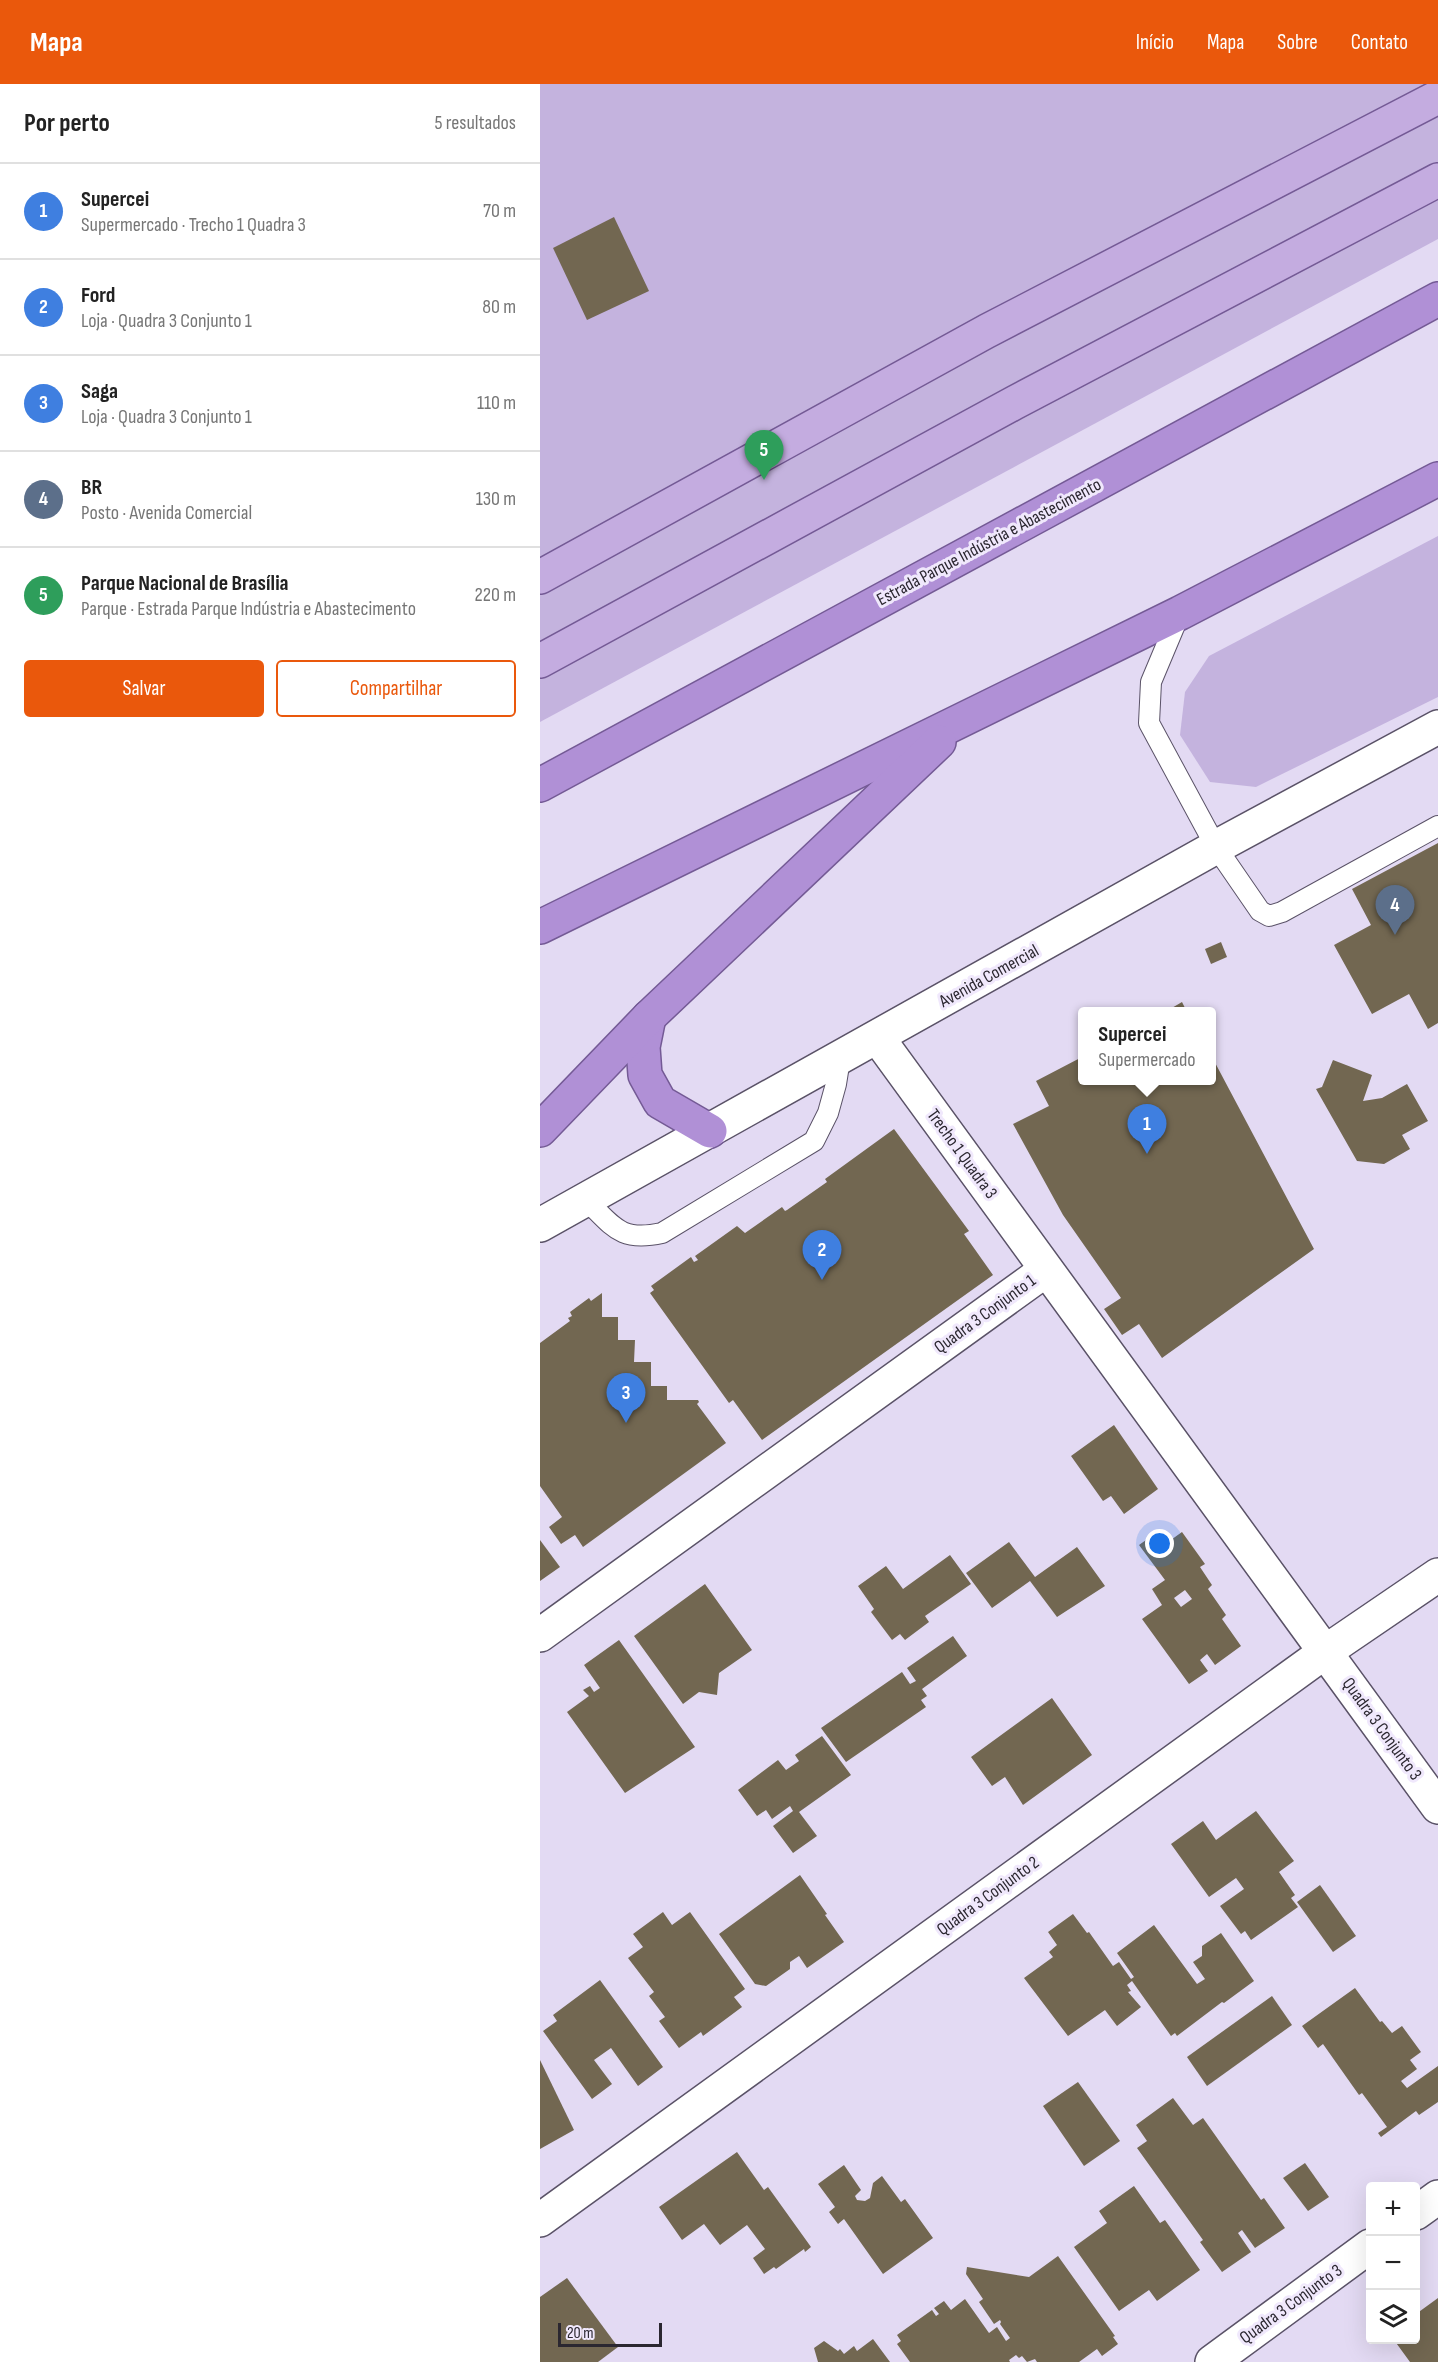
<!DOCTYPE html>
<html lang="pt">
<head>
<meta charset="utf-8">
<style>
  :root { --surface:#fff; --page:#f2f2f2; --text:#222; --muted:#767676; --line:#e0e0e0; --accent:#ea580c }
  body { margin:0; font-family:"Sofia Sans Condensed",sans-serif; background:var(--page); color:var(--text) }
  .controls { position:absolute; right:18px; bottom:18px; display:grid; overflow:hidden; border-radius:6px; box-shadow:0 6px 24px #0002 }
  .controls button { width:54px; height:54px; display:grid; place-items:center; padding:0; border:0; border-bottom:2px solid var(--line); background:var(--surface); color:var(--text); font:30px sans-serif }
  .scale { position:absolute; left:18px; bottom:15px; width:104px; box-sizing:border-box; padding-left:6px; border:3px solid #2b2730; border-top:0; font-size:16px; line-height:21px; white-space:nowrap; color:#2b2730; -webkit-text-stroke:4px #f0e8fc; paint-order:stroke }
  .you { position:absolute; left:620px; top:1460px; width:21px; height:21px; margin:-15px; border:4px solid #fff; border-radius:50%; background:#1a73e8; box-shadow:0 0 0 9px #1a73e833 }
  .badge { display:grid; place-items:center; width:39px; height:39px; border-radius:50%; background:var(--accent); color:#fff; font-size:20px; font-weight:700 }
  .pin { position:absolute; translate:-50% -50px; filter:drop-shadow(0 2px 3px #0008) }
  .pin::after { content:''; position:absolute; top:32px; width:21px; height:18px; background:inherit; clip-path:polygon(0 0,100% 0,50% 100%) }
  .popup { position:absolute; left:538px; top:923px; width:138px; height:78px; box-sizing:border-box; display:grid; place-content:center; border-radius:6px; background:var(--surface); filter:drop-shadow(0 2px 4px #0005); font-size:20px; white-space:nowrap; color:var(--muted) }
  .popup b { font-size:22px; color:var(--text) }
  .popup::after { content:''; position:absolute; left:50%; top:100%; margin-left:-12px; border:12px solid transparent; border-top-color:var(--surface) }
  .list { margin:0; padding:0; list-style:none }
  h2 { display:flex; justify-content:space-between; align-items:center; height:78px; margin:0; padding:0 24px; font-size:26px }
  h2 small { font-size:20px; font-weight:400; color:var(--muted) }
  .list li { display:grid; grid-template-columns:39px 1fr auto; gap:18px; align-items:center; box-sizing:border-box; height:96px; padding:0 24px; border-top:2px solid var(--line) }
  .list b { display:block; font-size:22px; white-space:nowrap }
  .list p { margin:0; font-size:20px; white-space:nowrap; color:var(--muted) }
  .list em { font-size:20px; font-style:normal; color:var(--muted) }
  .actions { display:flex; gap:12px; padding:18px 24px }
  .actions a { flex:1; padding:14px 0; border:2px solid var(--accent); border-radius:6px; text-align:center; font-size:21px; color:var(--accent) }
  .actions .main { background:var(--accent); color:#fff }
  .icon { flex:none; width:33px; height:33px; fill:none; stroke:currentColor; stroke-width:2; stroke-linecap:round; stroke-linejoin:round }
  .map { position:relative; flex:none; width:898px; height:2278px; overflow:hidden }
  header { display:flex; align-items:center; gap:36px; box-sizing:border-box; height:84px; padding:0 30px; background:var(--accent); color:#fff }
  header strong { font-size:28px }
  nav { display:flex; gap:33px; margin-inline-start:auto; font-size:21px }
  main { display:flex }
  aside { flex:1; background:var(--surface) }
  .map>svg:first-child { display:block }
  .green { fill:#c4b3de }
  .building { fill:#726751; fill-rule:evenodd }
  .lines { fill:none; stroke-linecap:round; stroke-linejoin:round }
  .service-casing { stroke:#5a5267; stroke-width:22 }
  .minor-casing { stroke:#5a5267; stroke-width:36 }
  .tertiary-casing { stroke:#5a5267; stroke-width:36 }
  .primary-casing { stroke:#745a95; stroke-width:36 }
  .trunk-casing { stroke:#745a95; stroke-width:36 }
  .service { stroke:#fff; stroke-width:20 }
  .minor { stroke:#fff; stroke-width:33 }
  .tertiary { stroke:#fff; stroke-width:33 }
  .primary { stroke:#c4ace0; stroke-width:33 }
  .trunk { stroke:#b090d6; stroke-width:33 }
  .labels { text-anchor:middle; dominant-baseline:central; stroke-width:6; stroke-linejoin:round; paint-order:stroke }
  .street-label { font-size:18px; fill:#2b2730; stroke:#f0e8fc }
</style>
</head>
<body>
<header>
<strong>Mapa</strong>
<nav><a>Início</a><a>Mapa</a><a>Sobre</a><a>Contato</a></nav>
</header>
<main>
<aside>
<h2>Por perto<small>5 resultados</small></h2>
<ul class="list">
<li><span class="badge" style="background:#3f7fe0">1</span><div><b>Supercei</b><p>Supermercado · Trecho 1 Quadra 3</p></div><em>70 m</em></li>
<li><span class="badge" style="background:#3f7fe0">2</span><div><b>Ford</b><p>Loja · Quadra 3 Conjunto 1</p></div><em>80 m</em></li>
<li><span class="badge" style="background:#3f7fe0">3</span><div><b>Saga</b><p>Loja · Quadra 3 Conjunto 1</p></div><em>110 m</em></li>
<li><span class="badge" style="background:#5c6f8a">4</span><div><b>BR</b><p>Posto · Avenida Comercial</p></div><em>130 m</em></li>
<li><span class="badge" style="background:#2e9e5b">5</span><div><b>Parque Nacional de Brasília</b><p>Parque · Estrada Parque Indústria e Abastecimento</p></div><em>220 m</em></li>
</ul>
<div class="actions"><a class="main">Salvar</a><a>Compartilhar</a></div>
</aside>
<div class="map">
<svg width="898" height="2278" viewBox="0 0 898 2278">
  <rect width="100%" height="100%" fill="#e3daf3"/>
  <g class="green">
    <polygon points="0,0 898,0 898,155 0,638"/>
    <polygon points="898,452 898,613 716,703 670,698 640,651 645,608 669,572"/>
  </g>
  <g class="building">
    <polygon points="74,133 109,207 47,236 13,164"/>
    <polygon points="898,759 898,939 888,945 869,910 832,930 794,861 831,841 812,805"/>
    <polygon points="681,858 687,873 671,880 665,865"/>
    <polygon points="642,918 647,928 625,928"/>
    <polygon points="542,973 542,996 672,996 672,973 774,1165 622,1274 599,1240 582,1251 564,1225 581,1214 523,1131 473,1040 509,1022 496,997"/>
    <polygon points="793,976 832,991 823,1017 842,1014 867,1000 888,1037 862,1051 870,1065 844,1080 817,1077 776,1005 782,1003"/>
    <polygon points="354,1045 429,1147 424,1150 453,1191 222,1356 193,1316 189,1319 110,1209 114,1206 111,1202 151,1173 154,1178 158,1176 155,1172 197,1142 205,1149 242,1123 245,1127 247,1126 287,1098 285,1095"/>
    <polygon points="62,1209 62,1233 78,1233 78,1256 95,1256 94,1278 111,1278 111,1302 127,1302 127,1316 158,1316 159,1318 157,1320 186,1359 43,1463 35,1451 21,1460 9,1443 22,1433 0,1402 0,1259 30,1237 28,1234 32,1232 30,1228 49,1214 51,1217"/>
    <polygon points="574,1341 618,1405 584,1430 571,1412 563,1417 531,1372"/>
    <path d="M620,1446L628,1458L642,1448L665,1480L660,1483L672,1501L668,1505L686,1531L682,1535L701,1562L675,1581L667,1570L660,1576L668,1587L649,1600L602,1535L622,1521L612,1505L625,1496L599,1461ZM645,1506L652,1515L641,1523L634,1514Z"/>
    <polygon points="0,1456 20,1483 0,1497"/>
    <polygon points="469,1458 495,1493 537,1463 565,1502 517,1533 490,1497 452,1524 426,1489"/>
    <polygon points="410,1471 431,1500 385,1532 389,1538 365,1556 360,1550 352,1556 331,1528 334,1525 318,1502 346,1482 363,1505"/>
    <polygon points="165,1500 212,1566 179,1589 177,1611 159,1608 143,1620 94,1552"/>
    <polygon points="413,1552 427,1572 382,1605 387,1612 381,1616 386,1623 306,1678 281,1644 362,1588 370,1600 376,1597 367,1584"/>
    <polygon points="79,1556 155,1663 85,1709 27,1628 49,1612 43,1606 50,1602 54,1608 60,1604 44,1581"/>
    <polygon points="512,1614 552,1671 483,1721 465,1693 452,1702 431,1673"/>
    <polygon points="282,1652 311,1691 259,1728 277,1752 253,1769 233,1742 253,1727 250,1722 232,1735 226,1726 217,1732 198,1706 238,1676 246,1686 259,1677 255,1671"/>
    <polygon points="716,1727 754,1777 739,1788 755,1811 751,1814 758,1823 711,1856 705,1847 701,1850 680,1822 704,1805 696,1794 669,1813 631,1760 663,1737 676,1756"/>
    <polygon points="260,1791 287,1830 285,1831 304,1858 267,1884 259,1872 250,1878 250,1885 226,1902 215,1900 179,1850"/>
    <polygon points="780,1801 816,1852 793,1868 757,1818"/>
    <polygon points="123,1828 132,1841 150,1828 205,1905 194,1913 202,1923 163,1952 161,1948 139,1964 119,1937 125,1933 109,1912 114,1908 88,1874 103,1863 93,1850"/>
    <polygon points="533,1830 547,1849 549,1848 573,1882 579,1878 591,1895 594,1893 577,1869 614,1841 657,1900 665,1895 653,1878 662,1872 662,1862 681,1849 714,1897 684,1919 682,1918 637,1952 635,1949 631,1952 592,1897 587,1901 591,1907 588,1908 601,1923 577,1942 565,1926 528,1952 484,1894 513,1873 509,1868 517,1861 508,1848"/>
    <polygon points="60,1896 123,1983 98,2002 71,1964 54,1976 72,2000 52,2015 3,1947 17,1937 13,1931"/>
    <polygon points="815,1904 840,1938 842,1937 852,1949 862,1942 881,1968 870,1976 877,1985 861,1997 867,2004 898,1982 898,2018 879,2031 876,2027 841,2053 838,2049 847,2043 822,2009 819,2011 783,1960 778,1964 762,1942"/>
    <polygon points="732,1912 752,1941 667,2002 647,1973"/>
    <polygon points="0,1976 34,2046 0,2065"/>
    <polygon points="538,1998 580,2057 544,2082 503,2022"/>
    <polygon points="633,2014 653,2041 663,2034 721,2116 724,2114 745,2144 715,2164 702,2146 698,2149 711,2168 682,2188 660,2158 663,2156 597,2064 607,2057 596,2041"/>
    <polygon points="197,2068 224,2106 228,2103 271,2163 265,2168 264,2165 236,2185 234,2183 224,2190 213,2174 225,2165 207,2141 180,2161 164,2140 142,2156 119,2123"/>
    <polygon points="765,2079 789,2113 768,2127 743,2094"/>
    <polygon points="304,2081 321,2106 315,2112 317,2116 325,2117 330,2114 333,2099 342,2092 361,2118 365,2115 393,2154 343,2190 304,2135 298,2140 289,2128 295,2123 278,2100"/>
    <polygon points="594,2102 620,2139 625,2136 660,2186 617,2217 609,2206 579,2227 534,2163 567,2139 559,2127"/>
    <polygon points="518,2172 575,2252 573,2253 578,2260 562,2272 557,2265 539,2278 497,2278 495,2275 487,2278 482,2272 479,2274 476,2271 469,2276 470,2278 370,2278 357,2260 361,2257 357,2251 392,2226 396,2232 399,2230 394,2224 404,2217 411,2226 425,2215 449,2249 457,2243 466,2257 470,2254 460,2240 461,2238 460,2236 454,2240 439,2218 443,2215 426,2190 427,2183 489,2193"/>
    <polygon points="27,2194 78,2263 58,2278 0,2278 0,2213"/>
    <polygon points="898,2214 898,2278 870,2278 854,2256 876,2256 876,2230"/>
    <polygon points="333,2255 350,2278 278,2278 274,2264 284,2257 298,2267 300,2265 304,2270 314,2262 317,2267"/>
  </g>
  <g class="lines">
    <g class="service-casing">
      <g id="service">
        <polyline points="640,529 611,598 609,639 676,763 720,827 729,832 742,828 898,742"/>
        <path d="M46,1116C74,1143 80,1158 122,1149L274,1057L288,1029L296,1000L300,975"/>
      </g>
    </g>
    <g class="minor-casing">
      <g id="minor">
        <polyline points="338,954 898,1723"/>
        <polyline points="0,1551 506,1186"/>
        <polyline points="876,2129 898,2113"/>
        <polyline points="0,2136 785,1568 898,1491"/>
        <polyline points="672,2278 830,2162"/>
      </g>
    </g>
    <g class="tertiary-casing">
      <polyline id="tertiary" points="0,1141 676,763 898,643"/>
    </g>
    <g class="primary-casing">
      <g id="primary">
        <polyline points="0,493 447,247 898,13"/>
        <polyline points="0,577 474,319 898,96"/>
      </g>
    </g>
    <g class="trunk-casing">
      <g id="trunk">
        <polyline points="0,701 898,215"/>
        <polyline points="0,843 640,529 898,395"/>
        <polyline points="109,933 103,963 105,991 120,1018 170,1047"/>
        <polyline points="0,1046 109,933 399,658"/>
      </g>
    </g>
    <use href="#service" class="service"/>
    <use href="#minor" class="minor"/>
    <use href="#tertiary" class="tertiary"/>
    <use href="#primary" class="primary"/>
    <use href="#trunk" class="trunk"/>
  </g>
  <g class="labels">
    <g class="street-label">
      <text transform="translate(449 458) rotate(-28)">Estrada Parque Indústria e Abastecimento</text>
      <text transform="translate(449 892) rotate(-29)">Avenida Comercial</text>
      <text transform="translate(422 1070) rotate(54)">Trecho 1 Quadra 3</text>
      <text transform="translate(445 1230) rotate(-36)">Quadra 3 Conjunto 1</text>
      <text transform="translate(842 1645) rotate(54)">Quadra 3 Conjunto 3</text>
      <text transform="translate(448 1812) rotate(-36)">Quadra 3 Conjunto 2</text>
      <text transform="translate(751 2220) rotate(-36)">Quadra 3 Conjunto 3</text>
    </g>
  </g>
</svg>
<div class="controls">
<button>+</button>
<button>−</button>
<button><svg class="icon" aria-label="layers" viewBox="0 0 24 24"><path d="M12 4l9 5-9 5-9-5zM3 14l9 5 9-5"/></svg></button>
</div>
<div class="scale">20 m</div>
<div class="you"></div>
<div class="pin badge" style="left:607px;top:1070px;background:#3f7fe0">1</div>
<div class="popup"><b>Supercei</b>Supermercado</div>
<div class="pin badge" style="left:282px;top:1196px;background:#3f7fe0">2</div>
<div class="pin badge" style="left:86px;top:1339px;background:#3f7fe0">3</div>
<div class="pin badge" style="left:855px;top:851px;background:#5c6f8a">4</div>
<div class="pin badge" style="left:224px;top:396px;background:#2e9e5b">5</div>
</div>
</main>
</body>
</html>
